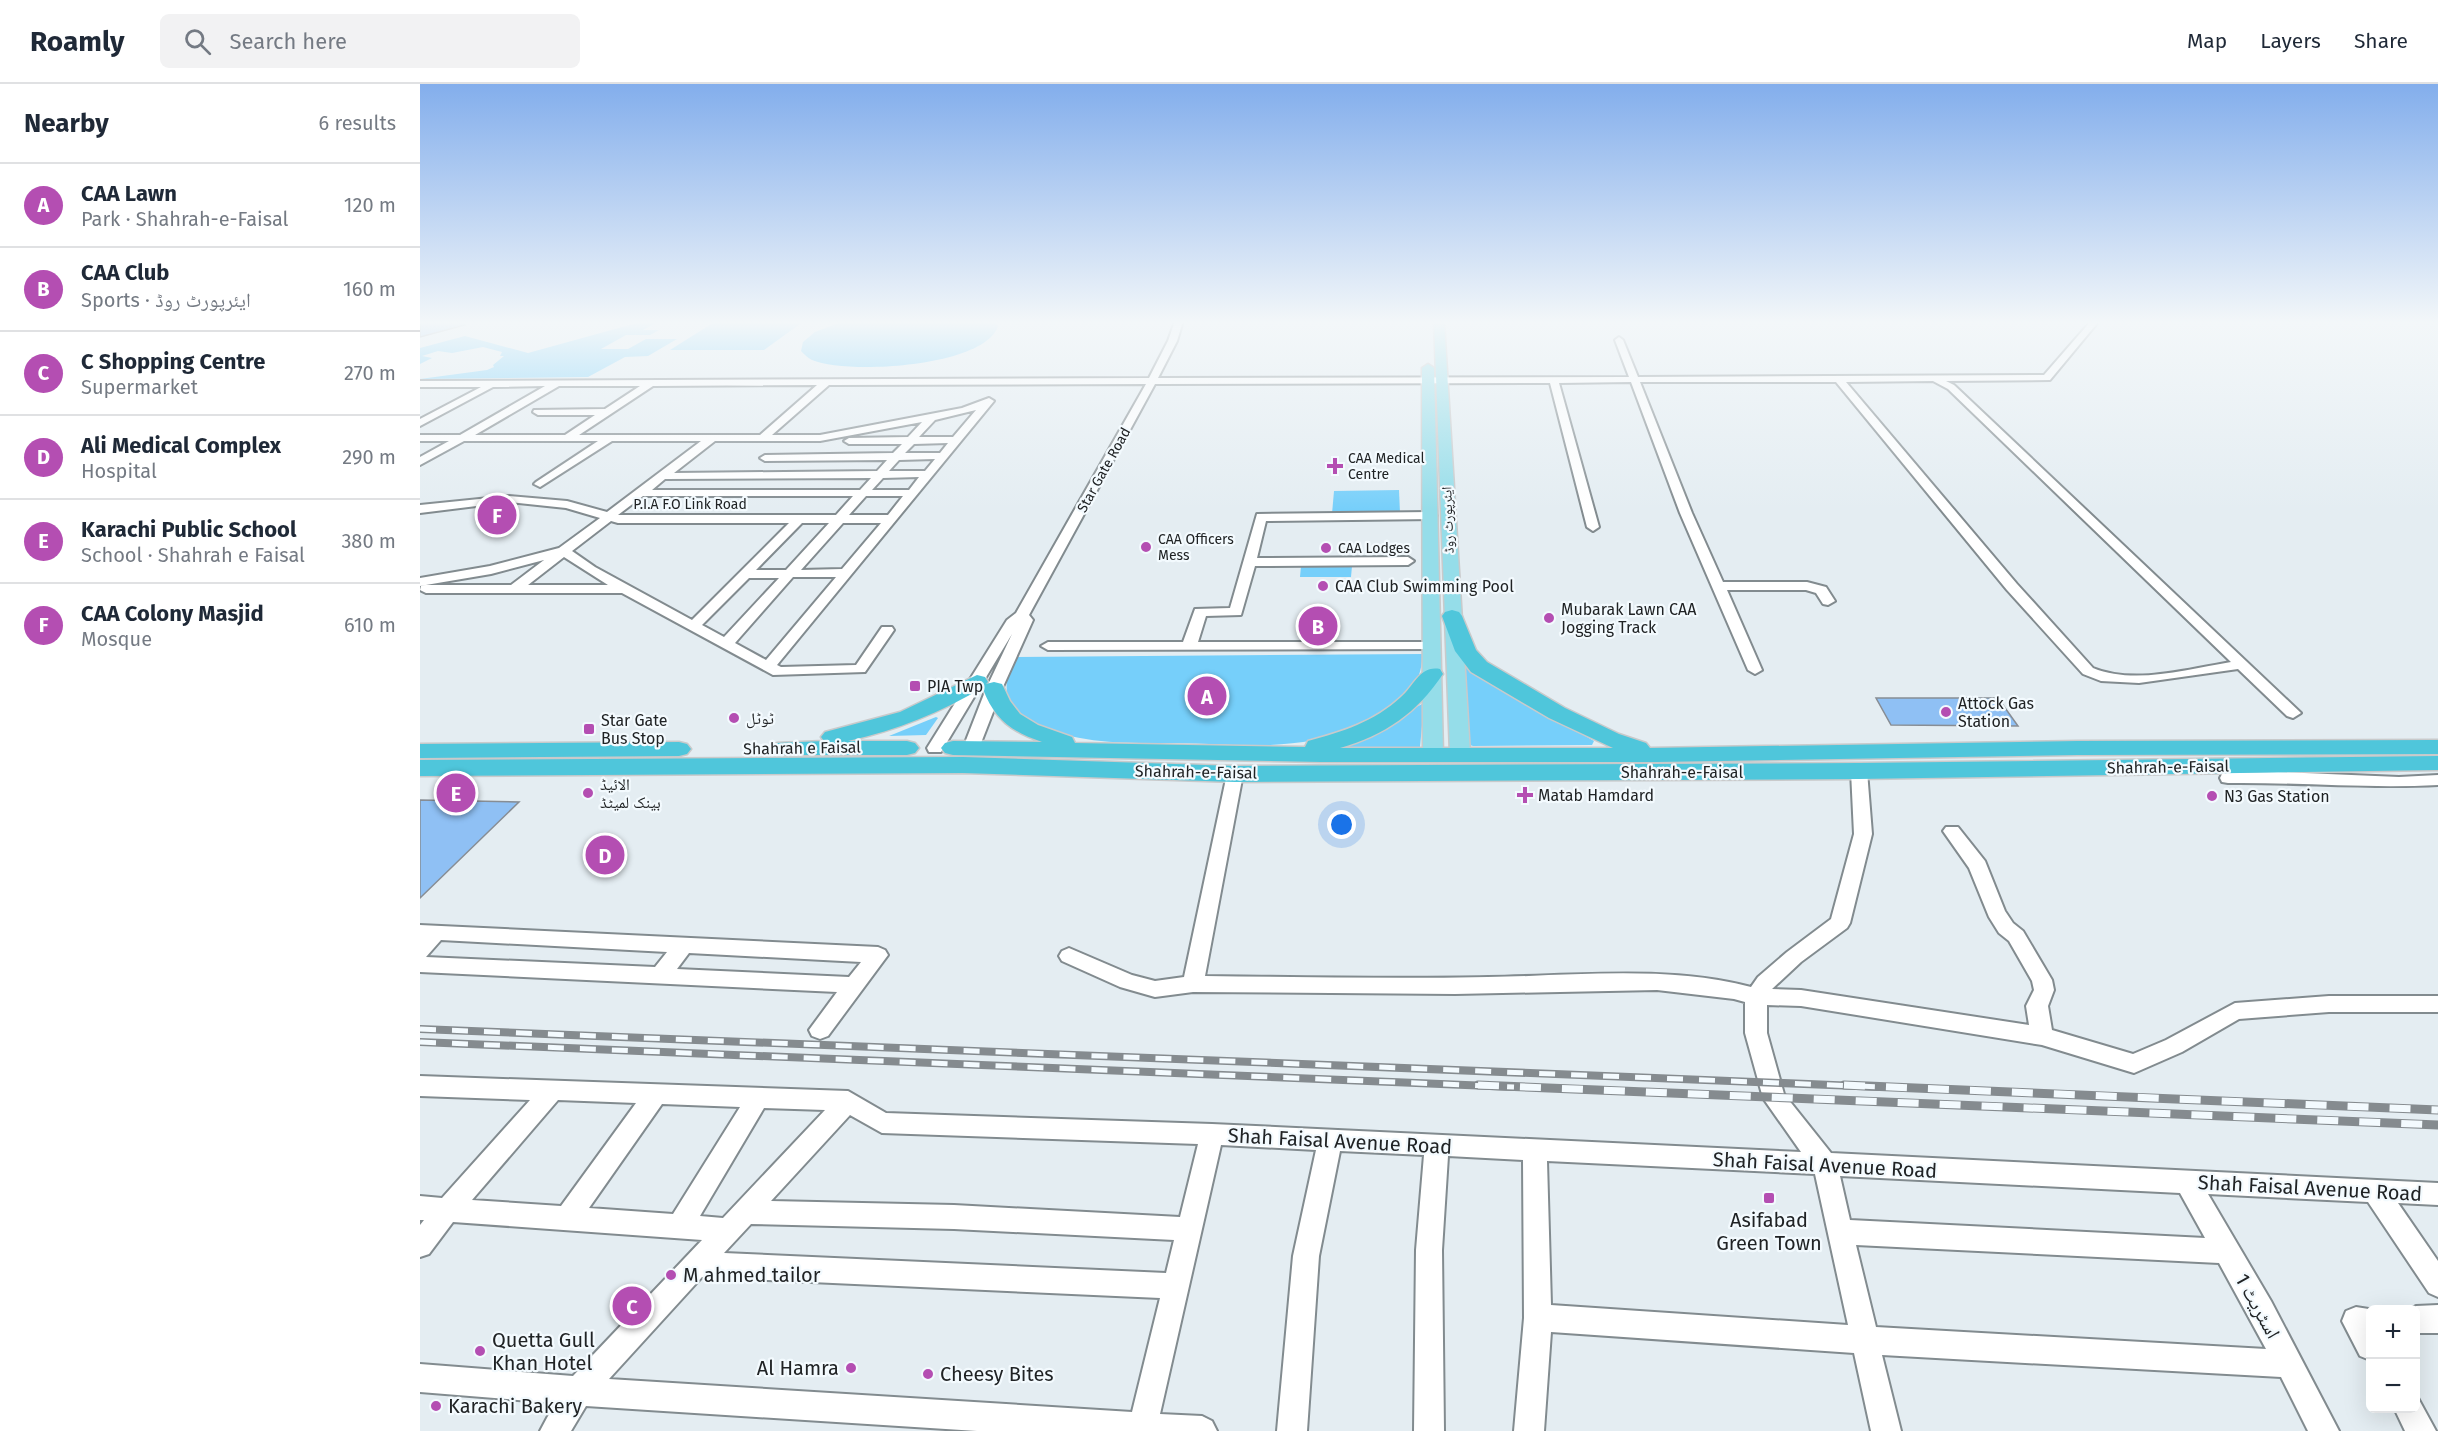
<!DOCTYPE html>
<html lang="en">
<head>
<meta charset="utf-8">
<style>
  :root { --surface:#fff; --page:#f2f2f3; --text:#1f2937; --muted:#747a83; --line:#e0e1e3; --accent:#b44eb2 }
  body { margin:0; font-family:"Fira Sans","Noto Naskh Arabic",sans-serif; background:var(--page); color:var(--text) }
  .controls { position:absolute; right:18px; bottom:18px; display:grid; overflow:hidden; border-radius:9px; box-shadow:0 6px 24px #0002 }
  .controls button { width:54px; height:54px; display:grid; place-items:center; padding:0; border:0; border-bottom:2px solid var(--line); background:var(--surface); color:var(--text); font:30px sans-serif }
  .you { position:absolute; left:922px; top:741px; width:21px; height:21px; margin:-15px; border:4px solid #fff; border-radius:50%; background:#1a73e8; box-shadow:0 0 0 9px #1a73e833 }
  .badge { display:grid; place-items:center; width:39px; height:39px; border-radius:50%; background:var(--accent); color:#fff; font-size:20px; font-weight:700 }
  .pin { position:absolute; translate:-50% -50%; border:3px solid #fff; box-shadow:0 2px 6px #0006 }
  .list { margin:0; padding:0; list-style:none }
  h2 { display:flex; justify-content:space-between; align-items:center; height:78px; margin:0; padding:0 24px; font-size:26px }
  h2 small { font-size:20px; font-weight:400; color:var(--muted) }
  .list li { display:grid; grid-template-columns:39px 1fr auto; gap:18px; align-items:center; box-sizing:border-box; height:84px; padding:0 24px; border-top:2px solid var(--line) }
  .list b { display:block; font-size:22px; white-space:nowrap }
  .list p { margin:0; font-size:20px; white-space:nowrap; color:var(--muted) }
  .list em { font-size:20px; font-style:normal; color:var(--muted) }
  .icon { flex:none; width:33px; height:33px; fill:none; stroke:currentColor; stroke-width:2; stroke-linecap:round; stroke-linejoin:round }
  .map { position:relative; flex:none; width:2018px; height:1347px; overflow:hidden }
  header { display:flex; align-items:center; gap:36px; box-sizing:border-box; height:84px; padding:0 30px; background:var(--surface); border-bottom:2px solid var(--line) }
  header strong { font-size:28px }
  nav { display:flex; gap:33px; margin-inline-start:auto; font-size:21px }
  .search { width:420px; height:54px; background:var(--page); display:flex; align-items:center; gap:15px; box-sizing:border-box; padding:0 21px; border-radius:9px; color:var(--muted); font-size:22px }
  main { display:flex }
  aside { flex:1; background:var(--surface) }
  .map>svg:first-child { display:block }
  .green { fill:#76cffa }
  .building { fill:#8fc0f4; stroke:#878d94; stroke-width:1.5 }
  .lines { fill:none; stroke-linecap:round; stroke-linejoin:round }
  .minor-casing { stroke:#828b8f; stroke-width:4 }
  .major-casing { stroke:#c9cacb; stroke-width:3 }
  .highway-casing { stroke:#c9cacb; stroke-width:3 }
  .minor { fill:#fff; fill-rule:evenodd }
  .major { fill:#95dde9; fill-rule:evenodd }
  .highway { fill:#4fc6db; fill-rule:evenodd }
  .rail-far1-casing { stroke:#858b8f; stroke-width:8 }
  .rail-casing { stroke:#858b8f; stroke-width:9 }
  .rail-far1 { stroke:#f3fafe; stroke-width:5; stroke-dasharray:16; stroke-linecap:butt }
  .rail { stroke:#f3fafe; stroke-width:7; stroke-dasharray:21; stroke-linecap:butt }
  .poi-dot { fill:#b44eb2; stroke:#f3fafe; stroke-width:2 }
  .labels { text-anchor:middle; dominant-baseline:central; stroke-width:4.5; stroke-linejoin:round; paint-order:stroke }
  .far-poi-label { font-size:14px; fill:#202325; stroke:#f3fafe; text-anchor:start }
  .far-street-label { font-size:14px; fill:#202325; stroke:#f3fafe }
  .poi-label { font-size:16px; fill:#202325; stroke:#f3fafe; text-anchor:start }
  .street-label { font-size:16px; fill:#202325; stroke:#f3fafe }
  .near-street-label { font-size:20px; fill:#202325; stroke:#f3fafe }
  .near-poi-label { font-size:20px; fill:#202325; stroke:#f3fafe; text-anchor:start }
</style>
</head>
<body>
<header>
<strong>Roamly</strong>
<div class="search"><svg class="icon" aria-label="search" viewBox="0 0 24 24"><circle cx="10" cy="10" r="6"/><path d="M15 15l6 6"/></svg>Search here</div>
<nav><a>Map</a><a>Layers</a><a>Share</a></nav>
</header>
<main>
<aside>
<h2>Nearby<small>6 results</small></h2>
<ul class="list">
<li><span class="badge">A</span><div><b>CAA Lawn</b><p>Park · Shahrah-e-Faisal</p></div><em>120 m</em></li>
<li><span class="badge">B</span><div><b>CAA Club</b><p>Sports · ایئرپورٹ روڈ</p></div><em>160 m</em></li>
<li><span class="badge">C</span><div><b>C Shopping Centre</b><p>Supermarket</p></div><em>270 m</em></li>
<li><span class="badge">D</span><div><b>Ali Medical Complex</b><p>Hospital</p></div><em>290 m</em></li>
<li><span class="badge">E</span><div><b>Karachi Public School</b><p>School · Shahrah e Faisal</p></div><em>380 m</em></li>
<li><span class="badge">F</span><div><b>CAA Colony Masjid</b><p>Mosque</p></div><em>610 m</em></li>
</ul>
</aside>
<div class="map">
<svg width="2018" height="1347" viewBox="0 0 2018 1347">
  <rect width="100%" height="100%" fill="#e4edf2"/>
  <g class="green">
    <polygon points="224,237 239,237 223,246 239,246 230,251 206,251 181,265 208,265 226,255 257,255 228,272 205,273 168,293 0,295 67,286 74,283 73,281 84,272 80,272 82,268 63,263 32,269 18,267 2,272 12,274 0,280 0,264 45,252 108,269"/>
    <polygon points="296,237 384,237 344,266 250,266"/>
    <path d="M424,237H574L578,242C565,283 427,291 392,276C388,274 384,270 381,267L383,258L395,248Z"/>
    <polygon points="979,406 980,429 912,430 914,407"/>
    <polygon points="881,482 932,482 931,493 880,493"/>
    <path d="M1002,570C1003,600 985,615 961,629C940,641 918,651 894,656C850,665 802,660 758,659C709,659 660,661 615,640C610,638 603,635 599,632C581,615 586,593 593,573Z"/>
    <polygon points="1039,578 1174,657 1172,661 1053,662 1044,659"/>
    <polygon points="1004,619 1000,663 930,663 926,660"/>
    <polygon points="516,633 518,634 506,651 469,652"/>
  </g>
  <g class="building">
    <polygon points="0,237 45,237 45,241 0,253"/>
    <polygon points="1456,614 1578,614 1598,642 1471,641"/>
    <polygon points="0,716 99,718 0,814"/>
  </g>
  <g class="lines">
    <g class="minor-casing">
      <g id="minor">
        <path d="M755,237H763L757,257L738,294L1209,293L1195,256L1199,253L1203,256L1218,293L1624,291L1671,237H1679L1630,296L1526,297L1534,301L1881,629L1873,634L1867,632L1818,585L1719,599L1681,597L1663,590L1587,506L1416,298H1220L1272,429L1303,498H1387L1406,503L1415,517L1408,521L1403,520L1396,509L1386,506H1307L1342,586L1335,590L1328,586L1260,429L1211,298L1139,299L1179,443L1173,447L1167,443L1130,299L735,300L609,531L613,536L582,605L559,664L551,669L543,664L566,605L592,550L521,668H509L507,664L587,536L596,529L726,300L409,301L352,351H400L542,324L569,314L574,317L357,581L361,583L436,581L462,543H472L474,546L445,588L353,591L202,509H6L0,506L1,502L6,501H91L124,476L71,490L0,502V494L70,482L139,464L180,434L146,424L89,418L0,429V421L89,412L147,417L187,428L281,357H192L120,403L114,400L116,398L178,357H44L0,381V373L29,357H0V351H40L125,302L73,303L0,342V335L61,303H0V297L729,294L748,257ZM1513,297L1528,305L1811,578C1769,585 1714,601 1673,584L1597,500L1426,298ZM397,301L340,351H159L233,302ZM139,302H220L185,325L114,326L113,328L118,331H175L145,351H55ZM556,326L533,353H499L515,336ZM502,338L488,353L429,354L424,357L429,360H482L473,369L345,371L340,374L345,377L467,376L457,387L254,389L295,357H400ZM528,359L520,369H485L494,360ZM515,375L505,387H469L479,376ZM499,393L489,406H452L463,394ZM451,394L440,406H232L245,395ZM223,412H433L416,431H198ZM446,412H483L468,431H429ZM191,437L198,439H369L272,536L175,483L152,467ZM382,439H409L366,486H336ZM423,439H461L422,485L381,486ZM144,473L188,501H108ZM373,493H416L346,576L315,559ZM329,494H359L304,553L282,541Z"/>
        <polygon points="1011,428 1017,432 1015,435 846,437 837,474 988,473 994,477 988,481 835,482 821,531 786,532 778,558 1012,558 1019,562 1017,565 628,566 621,562 628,558 763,558 775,525 810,524 837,430"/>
        <path d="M1439,682L1445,683L1447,687L1452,750L1430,839L1427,844L1381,878L1352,905L1381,906L1609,941L1606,922L1614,906L1612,897L1589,857L1579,849L1569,833L1549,784L1523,747L1526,743H1538L1565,777L1585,827L1593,839L1603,847L1632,896L1634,906L1628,922L1632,946L1713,970L1746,956L1815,919L1909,912H2018V928H1909L1819,935L1762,968L1714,989L1622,961L1381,922L1347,921V949L1364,1010L1411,1069L2018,1099V1121L1978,1119L2018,1177V1213L2009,1209L1948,1118L1788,1110L1851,1217L1919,1347H1888L1861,1293L1462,1271L1481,1347H1451L1434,1269L1131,1248L1124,1347H1094L1104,1234L1103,1076L1028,1072L1022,1166L1024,1347H994L996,1166L1004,1071L920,1067L899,1172L887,1347H857L873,1172L896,1066L801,1061L740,1330L782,1332L792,1337L797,1347H557L166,1322L151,1347H120L135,1319L0,1308V1280L153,1292L282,1156L33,1138L9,1170L0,1173V1141L4,1136H0V1112L22,1114L110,1016L0,1012V992L428,1007L466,1029L792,1040L1381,1068L1343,1014L1325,949V918L1314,915L1237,906L1035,910L773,908L735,913L700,903L642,877L639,872L642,867L649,864L712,891L735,897L764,893L807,690L809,686H821L823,690L785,892C879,893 973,895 1068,893C1154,892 1247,881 1331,903L1338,893L1367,868L1411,835L1434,750L1431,687L1433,683ZM138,1016L216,1019L141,1122L52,1116ZM242,1020L320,1023L253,1130L169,1124ZM344,1024L405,1026L303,1134L280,1132ZM430,1031L462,1049L778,1060L760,1133L534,1121L351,1117ZM1127,1077L1395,1090L1428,1241L1131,1221ZM1420,1092L1760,1109L1785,1154L1430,1136ZM331,1140L534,1145L754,1156L746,1189L304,1169ZM1436,1161L1799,1179L1846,1265L1456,1243ZM282,1193L740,1214L712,1328L189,1295Z"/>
        <path d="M1858,688L1979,693L2018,691V701C1948,705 1878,698 1808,699L1802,698L1800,694L1802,690L1808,689Z"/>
        <path d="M0,841L458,863L465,866L468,871L408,952L400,955L392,952L389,946L417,908L0,888ZM21,856L247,868L235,883L6,873ZM269,869L441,878L429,893L257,885Z"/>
        <polygon points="2018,1221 2018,1249 1996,1249 1996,1226 1989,1226 1996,1222"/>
        <polygon points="1936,1223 1955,1226 1950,1226 1950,1276 1940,1272 1922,1237 1926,1227"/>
        <polygon points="1996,1313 1998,1314 2016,1347 1985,1347 1974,1324 1996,1324"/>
      </g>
    </g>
    <g class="major-casing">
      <g id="major">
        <polygon points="1014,237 1024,237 1050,670 1047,675 1040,676 1033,675 1030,670"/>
        <polygon points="1008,280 1014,284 1023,670 1020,675 1013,676 1006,675 1003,670 1002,284"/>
      </g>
    </g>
    <g class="highway-casing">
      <g id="highway">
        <path d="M1032,526L1039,528L1042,532L1056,566L1067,578L1145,624L1199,650L1226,659L1230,664L1658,657L2016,656H2018V670L1658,671L1236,678H901L533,671L525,669L521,664L525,659L533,657L622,658C592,648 574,635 563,605L564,603C521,628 478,646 428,657H487L495,659L499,664L495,669L487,671H365L357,669L353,664L357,659L404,657L401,653L405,648L480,628L557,591L565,593L568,598L566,600L574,598L582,600L590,617L600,630L618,641L652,653L655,659L885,663L888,657C922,648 954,638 981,613C994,602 1000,581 1020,585L1023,590C997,629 965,651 920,664H1193L1129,634L1051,588L1035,567L1022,532L1025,528Z"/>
        <polygon points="259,658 267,660 271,665 267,670 259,672 0,674 0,660"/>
        <polygon points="2018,672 2018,686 1439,695 815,698 543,689 0,692 0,676 543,673 815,682 1439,679"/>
      </g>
    </g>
    <use href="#minor" class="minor"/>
    <use href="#major" class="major"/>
    <use href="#highway" class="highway"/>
    <g class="rail-far1-casing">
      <g id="rail-far1">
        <polyline points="0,945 1462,1003"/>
        <polyline points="0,958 1094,1003"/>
      </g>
    </g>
    <g class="rail-casing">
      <g id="rail">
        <polyline points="1058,1001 2018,1041"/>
        <polyline points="1424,1001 2018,1026"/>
      </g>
    </g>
    <use href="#rail-far1" class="rail-far1"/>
    <use href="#rail" class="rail"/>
  </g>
  <linearGradient id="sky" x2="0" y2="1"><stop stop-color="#83aeec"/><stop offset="0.56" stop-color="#f3f7f9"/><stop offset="1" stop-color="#f3f7f9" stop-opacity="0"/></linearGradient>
  <rect width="2018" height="426" fill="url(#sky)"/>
  <g class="poi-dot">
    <path d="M912 373h6v6h6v6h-6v6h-6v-6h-6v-6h6z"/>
    <circle cx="726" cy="463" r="6"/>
    <circle cx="906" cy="464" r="6"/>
    <circle cx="903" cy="502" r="6"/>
    <circle cx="1129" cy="534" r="6"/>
    <rect x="489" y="596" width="12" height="12" rx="3"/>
    <circle cx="1526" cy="628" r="6"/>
    <circle cx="314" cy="634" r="6"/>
    <rect x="163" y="639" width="12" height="12" rx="3"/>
    <circle cx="168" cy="709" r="6"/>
    <path d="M1102 702h6v6h6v6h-6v6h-6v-6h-6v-6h6z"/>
    <circle cx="1792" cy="712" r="6"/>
    <rect x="1343" y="1108" width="12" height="12" rx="3"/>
    <circle cx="251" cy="1191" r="6"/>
    <circle cx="60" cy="1267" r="6"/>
    <circle cx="431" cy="1284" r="6"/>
    <circle cx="508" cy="1290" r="6"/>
    <circle cx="16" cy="1322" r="6"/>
  </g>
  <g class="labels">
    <g class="far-poi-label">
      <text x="928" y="374">CAA Medical<tspan x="928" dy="16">Centre</tspan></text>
      <text x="738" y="455">CAA Officers<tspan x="738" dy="16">Mess</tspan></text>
      <text x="918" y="464">CAA Lodges</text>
    </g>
    <g class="far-street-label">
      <text transform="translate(684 386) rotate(-61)">Star Gate Road</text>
      <text x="270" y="420">P.I.A F.O Link Road</text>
      <text transform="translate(1028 436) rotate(-92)">ایئرپورٹ روڈ</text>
    </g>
    <g class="poi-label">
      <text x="915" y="502">CAA Club Swimming Pool</text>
      <text x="1141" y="525">Mubarak Lawn CAA<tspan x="1141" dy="18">Jogging Track</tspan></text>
      <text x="507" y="602">PIA Twp</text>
      <text x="1538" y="619">Attock Gas<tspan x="1538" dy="18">Station</tspan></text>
      <text x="326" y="634">ٹوٹل</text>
      <text x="181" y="636">Star Gate<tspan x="181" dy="18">Bus Stop</tspan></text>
      <text x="180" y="700">الائیڈ<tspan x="180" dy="18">بینک لمیٹڈ</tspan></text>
      <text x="1118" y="711">Matab Hamdard</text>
      <text x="1804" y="712">N3 Gas Station</text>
    </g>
    <g class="street-label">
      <text transform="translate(382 664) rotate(-1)">Shahrah e Faisal</text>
      <text transform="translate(1748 683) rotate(-1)">Shahrah-e-Faisal</text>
      <text transform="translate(776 688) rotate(1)">Shahrah-e-Faisal</text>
      <text x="1262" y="688">Shahrah-e-Faisal</text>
    </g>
    <g class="near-street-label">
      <text transform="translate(920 1057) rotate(3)">Shah Faisal Avenue Road</text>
      <text transform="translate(1405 1081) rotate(3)">Shah Faisal Avenue Road</text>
      <text transform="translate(1890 1104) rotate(3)">Shah Faisal Avenue Road</text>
      <text transform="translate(1838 1222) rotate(61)">اسٹریٹ 1</text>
    </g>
    <g class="near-poi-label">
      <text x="1349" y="1136" text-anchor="middle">Asifabad<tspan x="1349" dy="23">Green Town</tspan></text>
      <text x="263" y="1191">M ahmed tailor</text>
      <text x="72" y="1256">Quetta Gull<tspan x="72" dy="23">Khan Hotel</tspan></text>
      <text x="419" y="1284" text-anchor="end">Al Hamra</text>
      <text x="520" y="1290">Cheesy Bites</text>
      <text x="28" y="1322">Karachi Bakery</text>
    </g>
  </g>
</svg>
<div class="controls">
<button>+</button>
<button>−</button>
</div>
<div class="you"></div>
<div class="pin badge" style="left:787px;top:612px">A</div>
<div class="pin badge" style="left:898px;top:542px">B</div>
<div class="pin badge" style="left:212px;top:1222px">C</div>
<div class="pin badge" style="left:185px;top:771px">D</div>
<div class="pin badge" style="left:36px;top:709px">E</div>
<div class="pin badge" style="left:77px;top:431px">F</div>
</div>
</main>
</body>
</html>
